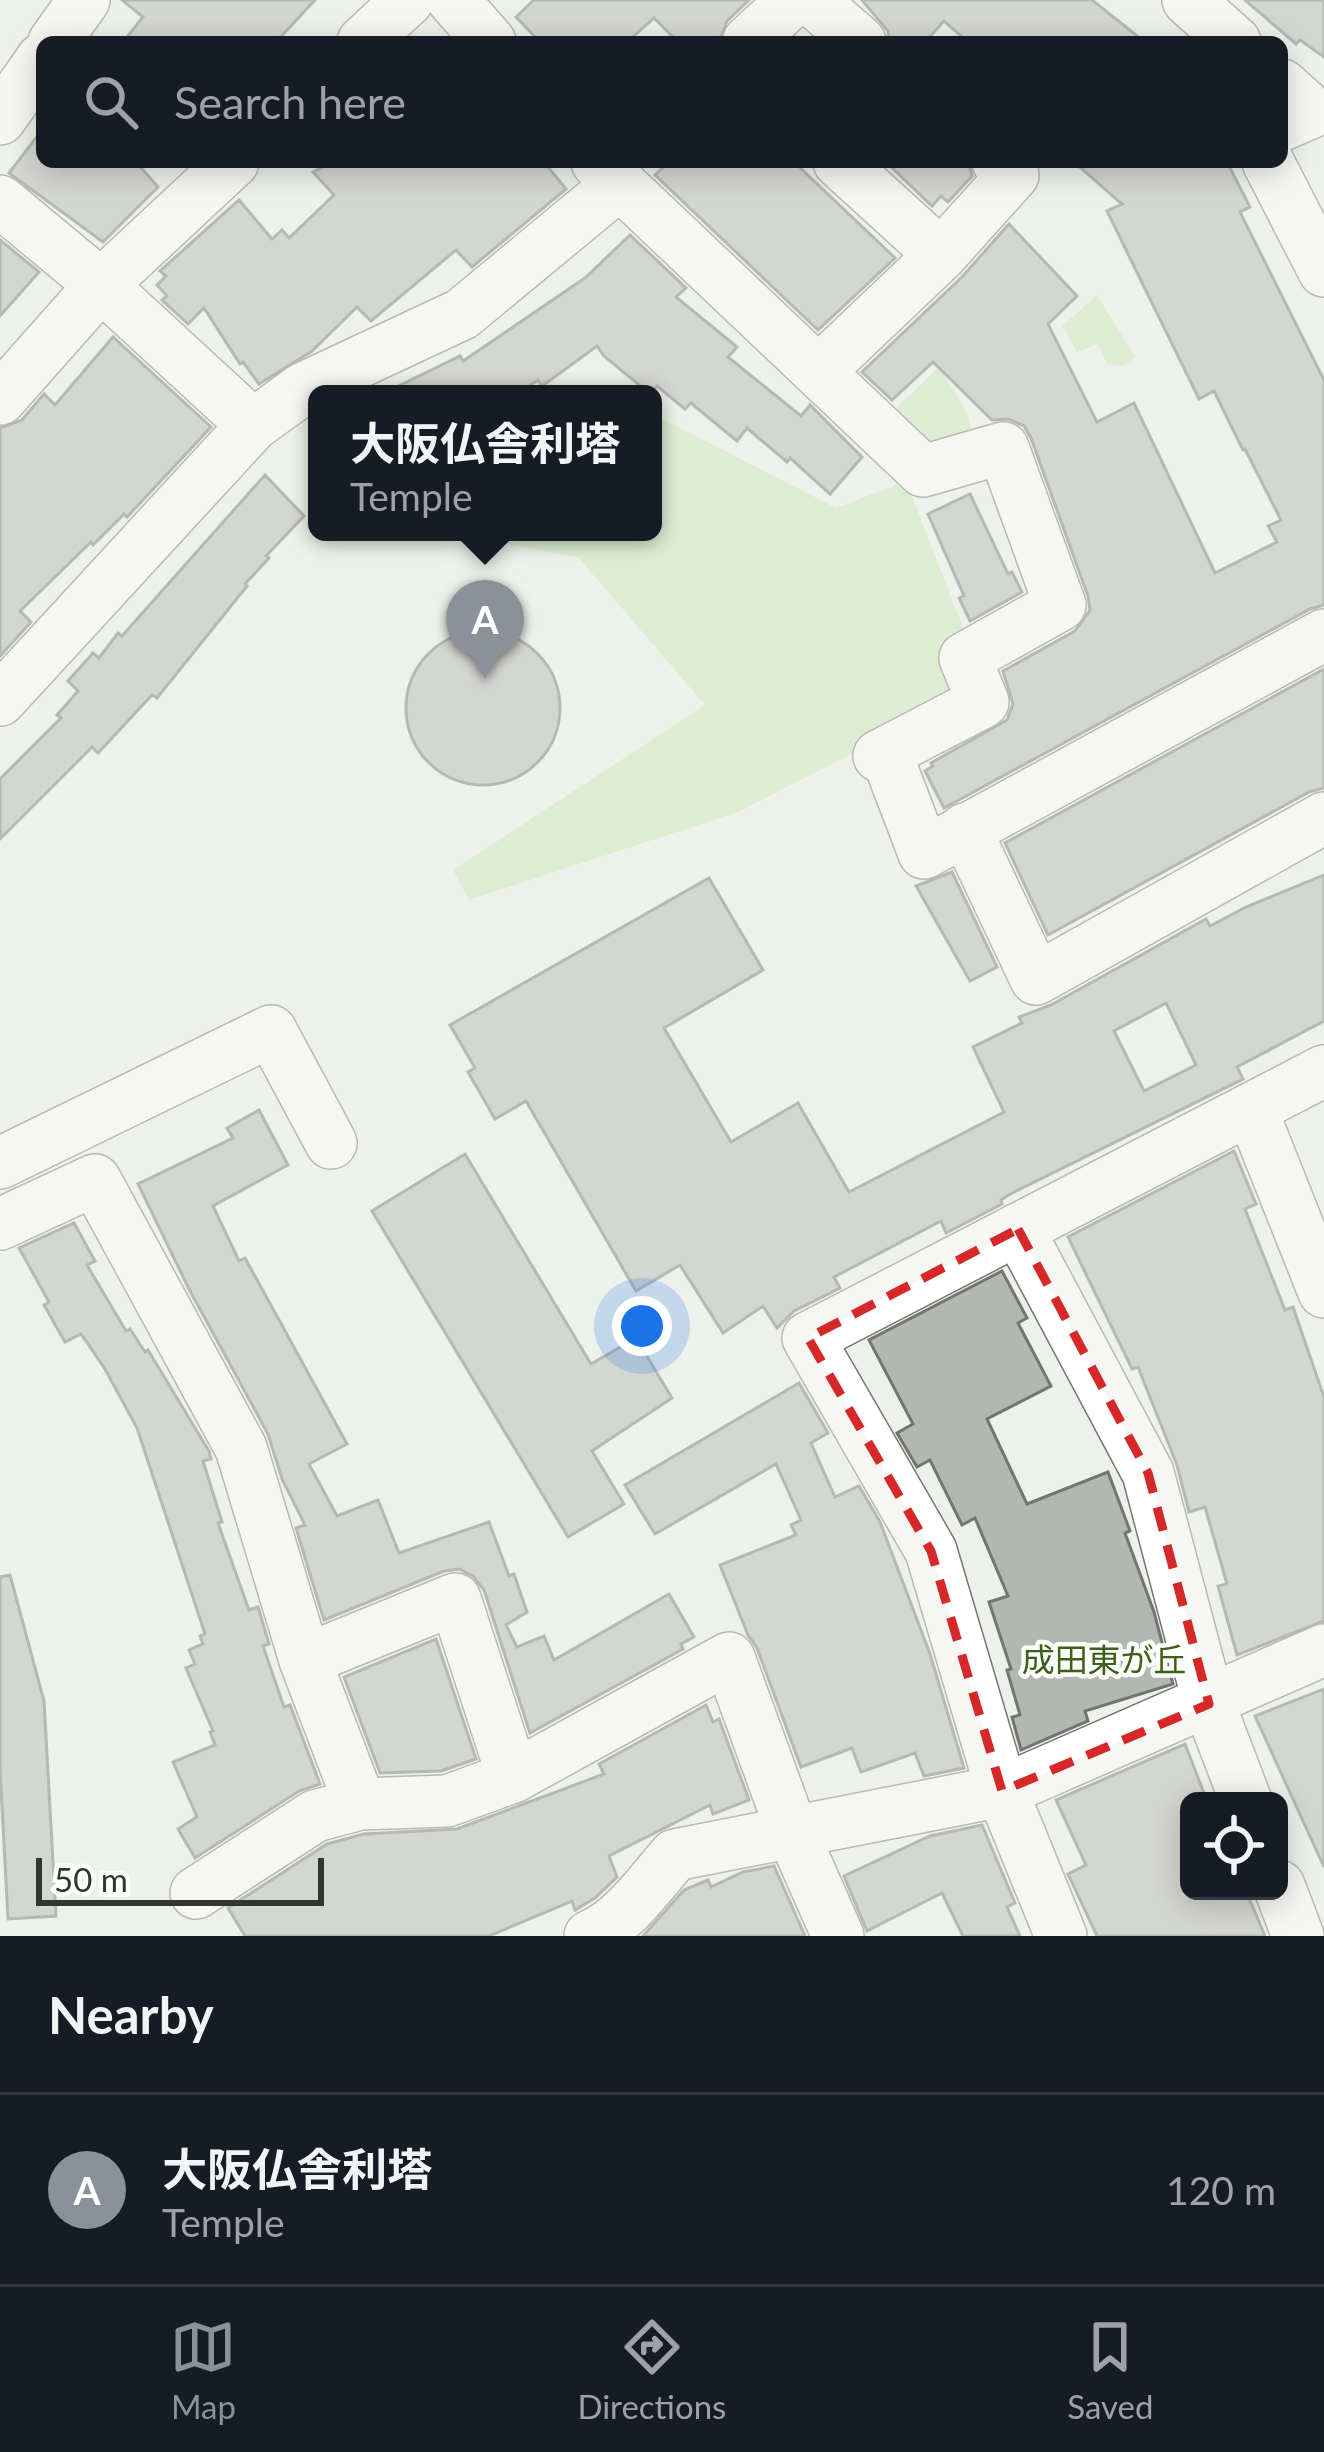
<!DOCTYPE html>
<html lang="en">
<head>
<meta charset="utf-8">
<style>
  :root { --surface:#171b24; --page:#20242c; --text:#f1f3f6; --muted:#9ea1a6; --line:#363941; --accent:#8c9099 }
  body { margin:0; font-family:Lato,"Noto Sans JP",sans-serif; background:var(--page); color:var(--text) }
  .controls { position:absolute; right:36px; bottom:36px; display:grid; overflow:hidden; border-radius:18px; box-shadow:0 6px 30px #0003 }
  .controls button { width:108px; height:108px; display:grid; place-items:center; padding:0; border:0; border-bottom:3px solid var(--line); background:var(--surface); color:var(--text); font:60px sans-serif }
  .scale { position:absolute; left:36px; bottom:30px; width:288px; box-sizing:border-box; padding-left:12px; border:6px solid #333533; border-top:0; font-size:33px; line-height:42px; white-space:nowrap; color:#333533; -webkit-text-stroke:9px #fbfef9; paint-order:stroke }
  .you { position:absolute; left:642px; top:1326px; width:42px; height:42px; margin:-30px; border:9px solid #fff; border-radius:50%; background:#1a73e8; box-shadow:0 0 0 18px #1a73e833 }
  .badge { display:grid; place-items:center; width:78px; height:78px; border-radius:50%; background:var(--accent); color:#fff; font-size:39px; font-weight:700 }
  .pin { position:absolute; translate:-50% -99px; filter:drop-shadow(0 3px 6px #0008) }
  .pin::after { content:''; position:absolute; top:63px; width:42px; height:36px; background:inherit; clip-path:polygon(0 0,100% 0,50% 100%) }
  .popup { position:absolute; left:308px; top:385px; width:354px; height:156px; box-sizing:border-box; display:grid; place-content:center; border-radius:18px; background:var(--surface); filter:drop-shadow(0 3px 9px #0005); font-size:39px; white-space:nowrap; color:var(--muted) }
  .popup b { font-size:45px; color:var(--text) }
  .popup::after { content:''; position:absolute; left:50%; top:100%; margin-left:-24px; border:24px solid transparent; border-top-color:var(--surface) }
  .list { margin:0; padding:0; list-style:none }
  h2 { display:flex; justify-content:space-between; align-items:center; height:156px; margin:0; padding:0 48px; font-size:51px }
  h2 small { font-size:39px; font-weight:400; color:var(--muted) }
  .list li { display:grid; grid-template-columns:78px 1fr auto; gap:36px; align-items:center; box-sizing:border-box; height:192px; padding:0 48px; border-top:3px solid var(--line) }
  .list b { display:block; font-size:45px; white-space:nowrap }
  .list p { margin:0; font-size:39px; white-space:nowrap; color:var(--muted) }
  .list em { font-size:39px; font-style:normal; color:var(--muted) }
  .icon { flex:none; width:66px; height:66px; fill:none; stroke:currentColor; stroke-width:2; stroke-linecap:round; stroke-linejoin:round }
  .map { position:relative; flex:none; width:1324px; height:1936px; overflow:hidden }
  .search { position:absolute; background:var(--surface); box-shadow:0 6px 30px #0003; left:36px; right:36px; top:36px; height:132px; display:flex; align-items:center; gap:30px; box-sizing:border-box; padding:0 42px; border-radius:18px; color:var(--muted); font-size:45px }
  .sheet { height:348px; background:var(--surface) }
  nav { display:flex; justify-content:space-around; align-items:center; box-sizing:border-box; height:168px; border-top:3px solid var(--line); background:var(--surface); font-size:33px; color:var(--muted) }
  nav a { display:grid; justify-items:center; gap:6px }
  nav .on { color:var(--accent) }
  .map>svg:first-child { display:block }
  .green { fill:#cae8b3 }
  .building { fill:#b4b7b1; stroke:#727570; stroke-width:3; fill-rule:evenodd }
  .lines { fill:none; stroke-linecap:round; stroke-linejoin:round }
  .minor-casing { stroke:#747772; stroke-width:54 }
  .minor { stroke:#fff; stroke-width:51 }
  .marked { fill:none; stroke:#d62828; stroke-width:9; stroke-dasharray:24 15; stroke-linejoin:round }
  .labels { text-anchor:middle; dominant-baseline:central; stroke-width:9; stroke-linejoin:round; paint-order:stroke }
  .neighbourhood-label { font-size:33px; fill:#3e5e1c; stroke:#fbfef9 }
</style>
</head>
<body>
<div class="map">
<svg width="1324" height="1936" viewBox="0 0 1324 1936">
  <rect width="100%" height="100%" fill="#eef1eb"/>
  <g class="green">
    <polygon points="1097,295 1135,357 1123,366 1107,364 1098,344 1077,352 1062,326"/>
    <polygon points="939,367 967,412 972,433 929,457 888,416"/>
    <polygon points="653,414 836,508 906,481 986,686 738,812 469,900 453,870 705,705 578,557 444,532 653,532"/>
  </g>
  <g class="building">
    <polygon points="122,0 315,0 276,42 123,42 143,17"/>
    <polygon points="534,0 749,0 727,21 719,42 678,42 654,18 627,42 540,42 516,17"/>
    <polygon points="862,0 1092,0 1145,42 968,42 944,21 925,42 889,42 888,31"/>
    <polygon points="1245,0 1324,0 1324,57 1300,40 1296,44"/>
    <polygon points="42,130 42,162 136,162 158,187 103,242 9,173"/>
    <polygon points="334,162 544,162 566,189 472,267 456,250 371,321 357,307 312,351 259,384 243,362 240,364 204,308 188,324 162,300 167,296 157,285 166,276 160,271 239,200 272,239 282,230 289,238 334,195 313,172"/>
    <polygon points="669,162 794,162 895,258 818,330 655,175"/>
    <polygon points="886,162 969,162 972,176 948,202 941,196 932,206"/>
    <polygon points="1074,162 1227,162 1250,207 1240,212 1324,380 1324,605 1310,609 944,808 925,771 933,766 931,763 1007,720 1013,704 1003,671 1075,631 1090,610 1088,596 1031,438 1024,426 1008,419 992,420 933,362 892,400 862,372 962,277 1009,224 1077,296 1048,324 1097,422 1134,403 1215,573 1277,542 1268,526 1281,520 1245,449 1243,450 1214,391 1199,399 1107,211 1122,204"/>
    <polygon points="630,235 686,288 676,297 737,347 728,357 801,416 810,405 862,457 830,494 790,458 787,462 747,428 737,441 691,403 685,409 657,386 650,394 604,356 597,346 542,386 538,380 518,394 382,394 460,356 463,361 585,278"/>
    <polygon points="0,240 39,272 0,316"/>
    <polygon points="113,337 211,427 127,517 124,514 93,545 91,542 20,611 31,622 0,656 0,428 22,420 44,394 55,405"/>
    <polygon points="265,475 304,516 266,556 269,558 245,584 247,586 157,698 152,695 98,753 92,747 0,839 0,779 61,718 57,715 78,691 68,681 93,653 99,658 118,633 122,636"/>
    <polygon points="970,494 1008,574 1012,572 1022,592 970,621 959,598 964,596 928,514"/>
    <circle cx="483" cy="708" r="77"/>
    <polygon points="1324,669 1324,788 1309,792 1048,935 1005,843"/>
    <polygon points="952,872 997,967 970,981 916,886"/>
    <path d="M1324,875V1021L1237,1067L1243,1079L1012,1193L1001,1200L1002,1204L946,1233L941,1221L834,1277L840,1288L794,1311L777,1328L763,1306L723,1333L680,1265L636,1291L526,1101L495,1119L468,1072L475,1068L450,1025L709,878L763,970L664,1028L731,1142L798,1103L849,1192L1004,1112L973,1047L1022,1023L1019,1017L1051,1005L1206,919L1210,926L1246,907ZM1166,1003L1196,1065L1144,1091L1114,1031Z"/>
    <polygon points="259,1110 288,1165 213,1206 239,1261 245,1258 347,1444 309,1464 337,1516 378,1500 399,1553 489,1522 509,1576 514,1574 527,1612 506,1625 517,1647 544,1636 554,1660 669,1594 694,1637 681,1644 683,1649 530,1733 484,1590 473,1576 459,1569 444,1571 324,1620 296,1528 305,1525 282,1479 268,1434 189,1289 138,1184 233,1138 227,1128"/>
    <polygon points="1234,1151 1256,1204 1245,1209 1285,1310 1293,1307 1324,1397 1324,1621 1237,1655 1218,1586 1227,1584 1205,1507 1189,1512 1177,1465 1138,1367 1132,1369 1068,1237"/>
    <polygon points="465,1154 591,1364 636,1338 672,1398 592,1451 624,1504 568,1537 372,1211"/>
    <polygon points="74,1223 95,1261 87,1265 126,1331 130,1329 145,1352 148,1350 209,1451 211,1459 203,1461 222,1522 218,1523 249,1610 258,1607 269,1644 263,1646 284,1707 290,1705 320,1784 299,1791 195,1858 178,1829 197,1817 173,1762 215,1745 210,1732 213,1731 186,1668 195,1664 189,1650 203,1644 200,1636 205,1634 137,1428 105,1369 81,1334 65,1342 44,1305 49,1302 19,1248"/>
    <polygon points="1002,1271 1027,1318 1018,1323 1051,1386 987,1419 1027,1504 1108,1472 1130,1531 1125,1533 1154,1612 1173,1684 1085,1711 1088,1721 1021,1750 1012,1717 1020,1715 1007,1670 1011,1669 989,1602 1008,1596 975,1518 962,1525 930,1460 917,1467 897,1433 913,1424 869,1340"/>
    <polygon points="799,1383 828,1433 811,1443 835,1497 859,1486 880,1522 930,1654 964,1768 924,1776 915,1753 861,1772 852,1748 801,1767 757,1648 748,1635 720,1565 796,1535 791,1525 801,1520 776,1464 655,1534 625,1485"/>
    <polygon points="10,1575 44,1701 56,1916 8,1919 0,1769 0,1577"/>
    <polygon points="436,1639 476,1759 441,1771 380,1773 344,1677"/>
    <polygon points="1324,1689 1324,1867 1255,1716"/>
    <polygon points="706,1705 713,1722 719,1719 749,1800 713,1814 710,1805 609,1856 617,1877 595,1898 575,1910 572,1901 489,1936 245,1936 228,1908 327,1844 364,1834 457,1829 604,1774 599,1764"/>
    <polygon points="1185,1744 1207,1801 1189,1801 1189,1891 1246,1891 1265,1936 1097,1936 1068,1874 1086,1865 1056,1800"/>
    <polygon points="982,1825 1015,1903 1007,1907 1020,1936 963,1936 942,1893 867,1931 844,1876 930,1836"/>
    <polygon points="774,1866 805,1936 643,1936 684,1890 708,1880 711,1887 743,1872"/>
  </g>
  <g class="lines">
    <g class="minor-casing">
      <g id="minor">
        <polyline points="453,0 490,42"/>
        <polyline points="812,0 860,42"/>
        <polyline points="1188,0 1235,42"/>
        <polyline points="54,42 84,0"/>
        <polyline points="363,42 408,0"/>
        <polyline points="748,42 793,0"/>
        <polyline points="1282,85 1312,112 1282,125"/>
        <polyline points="0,119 42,59"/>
        <polyline points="597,162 923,471 1003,448 1060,605 965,658 983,702 879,756"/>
        <polyline points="839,162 941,255"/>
        <polyline points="1268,162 1324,271"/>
        <polyline points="0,201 101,285 253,425"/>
        <polyline points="820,370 941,255 1013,175 998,162"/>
        <polyline points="0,399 101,285 233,162"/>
        <polyline points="0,700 253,425 304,388 462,314 618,185"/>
        <polyline points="893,772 924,853 1324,635"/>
        <polyline points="965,829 1036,979 1324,818"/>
        <polyline points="1252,1111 1324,1292"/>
        <polyline points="0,1163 271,1031 331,1143"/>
        <polyline points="0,1224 95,1180 241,1448 305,1660 360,1804"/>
        <polyline points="1018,1229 1148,1473 1209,1704 1246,1801"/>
        <polyline points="305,1660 455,1599 513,1777"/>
        <polyline points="1279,1886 1298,1936"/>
        <polyline points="196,1893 315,1816 360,1804 447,1801 513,1777 729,1658 793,1834 838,1936"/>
        <path d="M590,1936C623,1923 651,1882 675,1855L1002,1791L1324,1650"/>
        <polyline points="1061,1936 1002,1791 931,1551 808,1338 1324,1071"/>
      </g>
    </g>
    <use href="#minor" class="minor"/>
  </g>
  <path d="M0 0H1324V1936H0ZM1018,1229L1148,1473L1209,1704L1002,1791L931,1551L808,1338Z" fill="#eef1eb" fill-opacity=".55" fill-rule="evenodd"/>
  <path class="marked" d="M1018,1229L1148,1473L1209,1704L1002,1791L931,1551L808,1338Z"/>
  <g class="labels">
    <g class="neighbourhood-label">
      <text x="1104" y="1659">成田東が丘</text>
    </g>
  </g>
</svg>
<div class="controls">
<button><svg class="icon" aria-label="locate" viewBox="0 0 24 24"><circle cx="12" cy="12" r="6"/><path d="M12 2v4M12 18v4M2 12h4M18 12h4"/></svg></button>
</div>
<div class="scale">50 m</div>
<div class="you"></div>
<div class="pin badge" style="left:485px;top:679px">A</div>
<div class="popup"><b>大阪仏舎利塔</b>Temple</div>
<div class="search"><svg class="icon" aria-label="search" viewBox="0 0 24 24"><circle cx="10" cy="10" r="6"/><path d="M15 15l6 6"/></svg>Search here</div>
</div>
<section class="sheet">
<h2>Nearby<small></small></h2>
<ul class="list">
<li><span class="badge">A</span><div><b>大阪仏舎利塔</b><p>Temple</p></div><em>120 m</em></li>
</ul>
</section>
<nav>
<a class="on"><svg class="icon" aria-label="map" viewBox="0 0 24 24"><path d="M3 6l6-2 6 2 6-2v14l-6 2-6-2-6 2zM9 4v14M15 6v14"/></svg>Map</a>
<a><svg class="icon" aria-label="directions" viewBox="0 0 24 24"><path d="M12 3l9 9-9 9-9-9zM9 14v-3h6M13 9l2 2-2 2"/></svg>Directions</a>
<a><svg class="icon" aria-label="saved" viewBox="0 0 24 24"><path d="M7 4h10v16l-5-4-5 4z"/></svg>Saved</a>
</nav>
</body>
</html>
